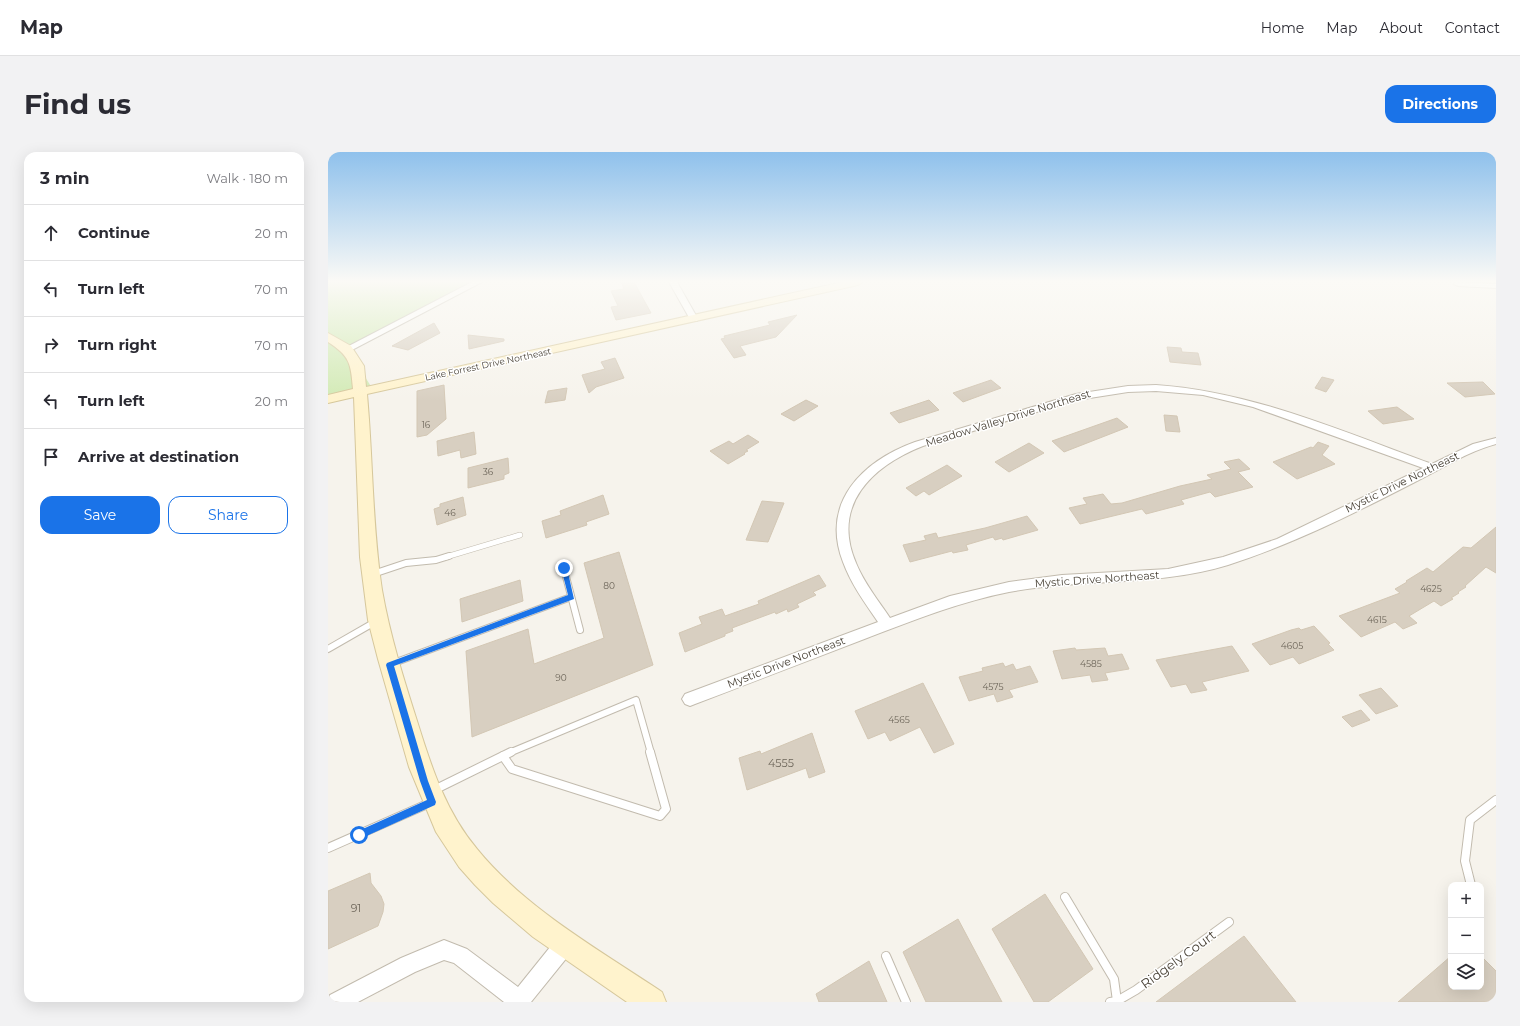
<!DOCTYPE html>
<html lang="en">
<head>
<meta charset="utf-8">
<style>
  :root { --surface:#fff; --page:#f2f2f3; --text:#2b2b33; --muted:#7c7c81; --line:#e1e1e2; --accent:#1a73e8 }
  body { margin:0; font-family:Montserrat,sans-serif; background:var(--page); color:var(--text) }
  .controls { position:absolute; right:12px; bottom:12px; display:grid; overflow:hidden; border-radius:8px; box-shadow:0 4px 16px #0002 }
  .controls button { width:36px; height:36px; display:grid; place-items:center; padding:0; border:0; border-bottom:1px solid var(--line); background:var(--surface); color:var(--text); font:20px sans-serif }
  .stop { position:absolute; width:12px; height:12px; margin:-9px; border:3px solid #1a73e8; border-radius:50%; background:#fff }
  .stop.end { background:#1a73e8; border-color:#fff; box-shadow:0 1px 4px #0008 }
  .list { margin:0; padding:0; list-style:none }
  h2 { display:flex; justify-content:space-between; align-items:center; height:52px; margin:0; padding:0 16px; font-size:17px }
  h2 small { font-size:13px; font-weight:400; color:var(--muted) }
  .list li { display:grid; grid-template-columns:26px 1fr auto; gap:12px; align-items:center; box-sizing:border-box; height:56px; padding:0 16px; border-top:1px solid var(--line) }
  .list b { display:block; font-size:15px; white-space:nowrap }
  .list em { font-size:13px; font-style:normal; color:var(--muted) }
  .actions { display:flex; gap:8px; padding:12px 16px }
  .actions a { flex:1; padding:9px 0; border:1px solid var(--accent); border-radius:12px; text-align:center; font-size:14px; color:var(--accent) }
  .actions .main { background:var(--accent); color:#fff }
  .icon { flex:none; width:22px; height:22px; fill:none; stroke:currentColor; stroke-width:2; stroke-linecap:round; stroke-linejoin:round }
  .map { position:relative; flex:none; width:1168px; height:850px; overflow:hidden; border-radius:12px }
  header { display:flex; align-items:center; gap:24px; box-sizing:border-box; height:56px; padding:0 20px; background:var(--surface); border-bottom:1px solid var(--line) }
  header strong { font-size:19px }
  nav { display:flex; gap:22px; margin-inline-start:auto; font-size:14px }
  .intro { display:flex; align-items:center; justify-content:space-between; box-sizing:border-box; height:96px; padding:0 24px }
  h1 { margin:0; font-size:28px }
  .button { padding:10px 18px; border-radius:12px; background:var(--accent); color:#fff; font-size:14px; font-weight:700 }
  main { display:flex; gap:24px; padding:0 24px }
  aside { flex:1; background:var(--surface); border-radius:12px; box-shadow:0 4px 16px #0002 }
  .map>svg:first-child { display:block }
  .green { fill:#d2eab5 }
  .building { fill:#d8cfc1; stroke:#d3c7b4 }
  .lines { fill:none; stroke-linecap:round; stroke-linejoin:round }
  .lane-far2-casing { stroke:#c2bbae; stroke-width:6 }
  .lane-far1-casing { stroke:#c2bbae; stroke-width:8 }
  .lane-casing { stroke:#c2bbae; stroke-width:10 }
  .street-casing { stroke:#c2bbae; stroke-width:2 }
  .secondary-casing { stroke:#d6c79b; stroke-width:2 }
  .lane-far2 { stroke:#fff; stroke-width:5 }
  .lane-far1 { stroke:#fff; stroke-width:6 }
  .lane { stroke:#fff; stroke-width:8 }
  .street { fill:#fff; fill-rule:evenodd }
  .secondary { fill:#fff3cd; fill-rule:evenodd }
  .route { fill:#1a73e8 }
  .labels { text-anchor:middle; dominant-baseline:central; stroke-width:3; stroke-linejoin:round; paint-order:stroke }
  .far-street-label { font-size:9px; fill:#4b4439; stroke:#fff }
  .number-label { font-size:9px; fill:#6e675b }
  .street-label { font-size:11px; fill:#4b4439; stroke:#fff }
  .near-number-label { font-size:11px; fill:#6e675b }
  .near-street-label { font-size:13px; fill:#4b4439; stroke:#fff }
</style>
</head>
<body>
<header>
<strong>Map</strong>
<nav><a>Home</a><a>Map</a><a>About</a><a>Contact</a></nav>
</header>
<div class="intro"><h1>Find us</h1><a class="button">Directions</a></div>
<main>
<aside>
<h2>3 min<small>Walk · 180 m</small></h2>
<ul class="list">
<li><svg class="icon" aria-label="ahead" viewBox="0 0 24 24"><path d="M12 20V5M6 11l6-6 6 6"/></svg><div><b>Continue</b></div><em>20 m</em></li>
<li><svg class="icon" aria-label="left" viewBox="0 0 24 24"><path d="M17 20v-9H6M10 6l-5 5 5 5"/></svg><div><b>Turn left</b></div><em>70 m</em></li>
<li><svg class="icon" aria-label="right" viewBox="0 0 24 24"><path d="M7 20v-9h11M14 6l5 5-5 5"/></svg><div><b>Turn right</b></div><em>70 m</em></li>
<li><svg class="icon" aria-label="left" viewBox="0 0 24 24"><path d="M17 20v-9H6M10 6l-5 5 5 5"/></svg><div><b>Turn left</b></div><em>20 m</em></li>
<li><svg class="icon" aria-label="arrive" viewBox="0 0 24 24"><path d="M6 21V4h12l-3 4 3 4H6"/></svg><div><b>Arrive at destination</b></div></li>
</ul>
<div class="actions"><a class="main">Save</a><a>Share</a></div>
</aside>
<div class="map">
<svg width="1168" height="850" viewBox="0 0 1168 850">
  <rect width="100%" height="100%" fill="#f6f3ec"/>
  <polygon class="green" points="0,130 146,130 19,196 44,236 0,245"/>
  <g class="building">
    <polygon points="293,130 306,130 323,161 288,168 283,155 290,154 283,139 296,137"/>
    <polygon points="469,163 448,185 412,194 418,203 406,206 393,187 397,186 396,184 442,173 440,170"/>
    <polygon points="106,171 112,181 80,198 64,194"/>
    <polygon points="140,183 176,187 176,189 141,197"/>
    <polygon points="839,195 853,196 854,200 870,201 873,213 842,210"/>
    <polygon points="287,206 296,226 268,235 261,241 254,223 277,217 273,210"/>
    <polygon points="994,225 1006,228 998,240 987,236"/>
    <polygon points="663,228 673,236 635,250 625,241"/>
    <polygon points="1155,230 1167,242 1137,245 1119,231"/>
    <polygon points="116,233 118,267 99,283 89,285 89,239"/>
    <polygon points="239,236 237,248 217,251 220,239"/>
    <polygon points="478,248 490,254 466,269 453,262"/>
    <polygon points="601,248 611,258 571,271 562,261"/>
    <polygon points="1069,255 1086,267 1055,272 1040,259"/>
    <polygon points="836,263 849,264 852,280 838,279"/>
    <polygon points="789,266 800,275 736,300 724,289"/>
    <polygon points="146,280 148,302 133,306 132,298 110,304 109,289"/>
    <polygon points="420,283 431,290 418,298 420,299 416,301 417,302 400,312 382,299 401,289 405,292"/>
    <polygon points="990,290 1001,294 994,303 1007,312 969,327 945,310 983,295 985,296"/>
    <polygon points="701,291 716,301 681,320 667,310"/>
    <polygon points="180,306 181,321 176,323 176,327 140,336 140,316"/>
    <polygon points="911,307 922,317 910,320 925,335 887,345 882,340 853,348 856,352 818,362 814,357 752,372 741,356 759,352 755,346 775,342 783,352 794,351 852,334 884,327 879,323 903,317 896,310"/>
    <polygon points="619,313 634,324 601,343 596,339 588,344 578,336"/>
    <polygon points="275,343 281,362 258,370 259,373 218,386 214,369 233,363 232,359"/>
    <polygon points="135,345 138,363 109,373 106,357 112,355 112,352"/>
    <polygon points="434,349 456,351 440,390 418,388"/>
    <polygon points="699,364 710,378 675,388 674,386 667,388 665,385 638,393 640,398 625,401 624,399 582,410 575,393 598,388 596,384 608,381 610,386 657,376"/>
    <polygon points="1168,375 1168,421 1158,415 1137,434 1138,435 1130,440 1131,441 1123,446 1125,447 1113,454 1106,449 1081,464 1089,471 1075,477 1067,470 1033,485 1011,464 1072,441 1067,437 1079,430 1078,429 1099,416 1105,420 1135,395 1143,396"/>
    <polygon points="291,400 325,513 144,585 138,499 200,477 206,512 276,486 256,411"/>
    <polygon points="491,423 498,434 485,440 488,443 469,452 471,455 460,460 459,457 448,462 447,460 404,476 405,479 397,482 397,484 357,500 351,481 374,472 371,465 394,457 397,464 431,452 430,449"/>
    <polygon points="192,428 195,449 134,470 132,447"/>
    <polygon points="986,474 1002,491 1000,492 1006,498 971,512 965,505 942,513 924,492 963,478 971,476 973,478"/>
    <polygon points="904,494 921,519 874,530 879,538 863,541 858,532 843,535 828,508"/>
    <polygon points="747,496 748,498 777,496 780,504 794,502 801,517 777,521 780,528 764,530 762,523 734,527 725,499"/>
    <polygon points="675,511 677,515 685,512 688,518 702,514 710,530 681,538 685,545 669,550 666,542 641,549 631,525 655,519 654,516"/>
    <polygon points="595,531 626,592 606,601 592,575 562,589 557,580 540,587 527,559"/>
    <polygon points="1053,536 1070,554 1048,562 1031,543"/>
    <polygon points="1033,558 1042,568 1024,575 1014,565"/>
    <polygon points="484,581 497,620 481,626 478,616 419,638 411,606 432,599 433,602"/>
    <polygon points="42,721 43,731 53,744 56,752 55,760 50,774 0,797 0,739"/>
    <polygon points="717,742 765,817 720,850 706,850 664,777"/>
    <polygon points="630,767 674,850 598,850 575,800"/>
    <polygon points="916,784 968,850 828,850"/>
    <polygon points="1123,804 1123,835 1153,835 1153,804 1168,819 1168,850 1070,850"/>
    <polygon points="541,809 559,850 491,850 488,842"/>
  </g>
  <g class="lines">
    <g class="lane-far2-casing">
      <polyline id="lane-far2" points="118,405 192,383"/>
    </g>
    <g class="lane-far1-casing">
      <g id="lane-far1">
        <polyline points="236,417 252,478"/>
        <polyline points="45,422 78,411 108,408 121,404"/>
        <polyline points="0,497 47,470"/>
        <polyline points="63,512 243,445"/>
        <polyline points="181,601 308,548 323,601"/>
      </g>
    </g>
    <g class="lane-casing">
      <g id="lane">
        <polyline points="175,604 184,617 332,664 338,657 322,600"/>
        <polyline points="106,638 183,600"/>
        <polyline points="0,696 104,650"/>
        <polyline points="1143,733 1137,709 1142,668 1168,648"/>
        <polyline points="737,745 786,827 789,849"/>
        <polyline points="558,804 578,850"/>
        <polyline points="782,850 789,849 808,838 901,770"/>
      </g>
    </g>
    <g class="street-casing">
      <g id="street">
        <polygon points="144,130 154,130 22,199 16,199 15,197"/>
        <polygon points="341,130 349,130 370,167 369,169 363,169"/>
        <polygon points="1128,130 1168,132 1168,136 1130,134 1126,132"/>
        <path d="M828,233C926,240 1013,279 1104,312L1145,292L1168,286V292C1138,300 1114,317 1087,330C1027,361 965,392 900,413C828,435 754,426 681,440C631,450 586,468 539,486C482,508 425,530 367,552L362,554L357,552L354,547L357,542L550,470C537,451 523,432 515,410C492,350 535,309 587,290L748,242L800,234ZM828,239L875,243L925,255L1095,316L949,387L895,405L840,417L734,423L681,430L622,444L562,466C550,448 536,431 528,411C503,353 544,314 595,294L749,248L800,240Z"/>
        <polygon points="238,781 245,784 248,791 245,798 203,850 176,850 126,811 116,808 87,820 30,850 0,850 2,843 73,806 116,788 139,797 190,835 231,784"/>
      </g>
    </g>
    <g class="secondary-casing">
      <path id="secondary" d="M515,130H535L530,133L39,242C45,307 44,373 54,438C62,484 76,528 90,572C104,617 118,660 149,697C198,757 270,797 334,840L338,850H299L205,785L165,751L147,733L131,715L108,680L81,615L50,507L40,468L32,405L26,245L0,251V243L25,237C23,212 22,204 0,190V181L23,194L36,214L38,235Z"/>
    </g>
    <use href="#lane-far2" class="lane-far2"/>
    <use href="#lane-far1" class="lane-far1"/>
    <use href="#lane" class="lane"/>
    <use href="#street" class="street"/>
    <use href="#secondary" class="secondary"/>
  </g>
  <linearGradient id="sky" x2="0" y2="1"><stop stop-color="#8fc1ec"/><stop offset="0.52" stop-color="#fbfaf6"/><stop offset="1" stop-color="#fbfaf6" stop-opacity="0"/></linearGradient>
  <rect width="1168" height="249" fill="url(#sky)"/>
  <polygon class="route" points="236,414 239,416 246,447 66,514 100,629 108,650 107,653 34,686 28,686 28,680 99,648 92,629 58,513 59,511 240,443 233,416"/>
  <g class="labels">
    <g class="far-street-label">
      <text transform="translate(160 212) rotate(-12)">Lake Forrest Drive Northeast</text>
    </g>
    <g class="number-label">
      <text x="98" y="272">16</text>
      <text x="160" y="319">36</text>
      <text x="122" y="360">46</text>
      <text x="281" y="433">80</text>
      <text x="1103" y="436">4625</text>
      <text x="1049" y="467">4615</text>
      <text x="964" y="493">4605</text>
      <text x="763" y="511">4585</text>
      <text x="233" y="525">90</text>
      <text x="665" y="534">4575</text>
      <text x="571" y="567">4565</text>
    </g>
    <g class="street-label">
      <text transform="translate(680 266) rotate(-17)">Meadow Valley Drive Northeast</text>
      <text transform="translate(1074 330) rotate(-26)">Mystic Drive Northeast</text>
      <text transform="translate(769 427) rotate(-4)">Mystic Drive Northeast</text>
      <text transform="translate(458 510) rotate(-21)">Mystic Drive Northeast</text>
    </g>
    <g class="near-number-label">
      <text x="453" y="611">4555</text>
      <text x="28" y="756">91</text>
    </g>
    <g class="near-street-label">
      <text transform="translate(850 807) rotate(-36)">Ridgely Court</text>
    </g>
  </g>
</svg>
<div class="controls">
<button>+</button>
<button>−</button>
<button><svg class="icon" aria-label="layers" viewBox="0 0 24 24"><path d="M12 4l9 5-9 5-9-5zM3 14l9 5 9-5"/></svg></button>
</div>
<div class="stop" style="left:31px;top:683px"></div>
<div class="stop end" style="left:236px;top:416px"></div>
</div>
</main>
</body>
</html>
